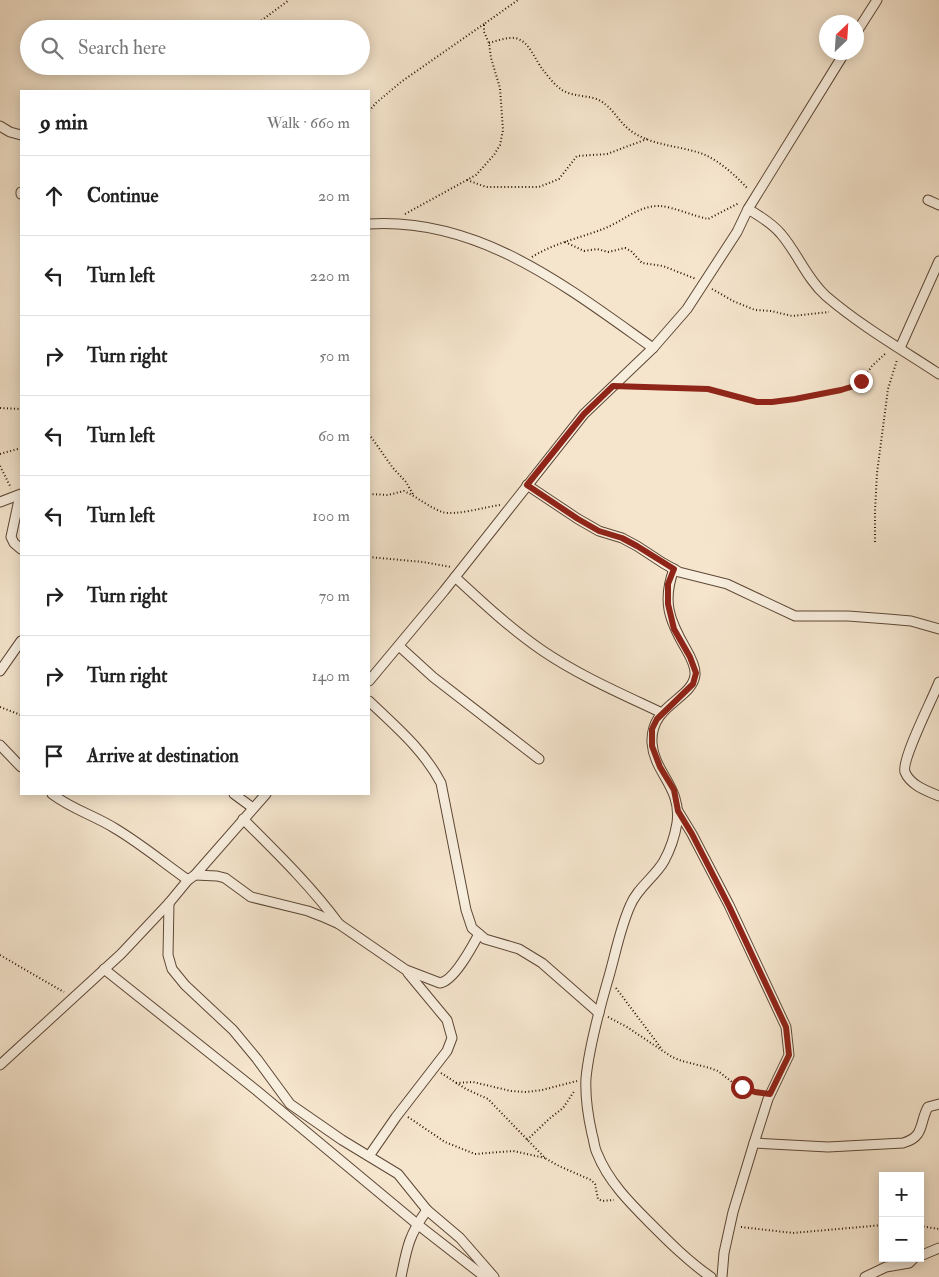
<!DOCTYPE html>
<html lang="en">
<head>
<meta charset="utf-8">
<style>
  :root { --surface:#fff; --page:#f2f2f2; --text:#222; --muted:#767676; --line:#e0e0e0 }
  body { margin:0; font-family:"IM FELL Double Pica",serif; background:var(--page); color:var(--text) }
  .controls { position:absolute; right:15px; bottom:15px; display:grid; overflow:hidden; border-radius:0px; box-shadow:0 2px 12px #0003 }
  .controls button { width:45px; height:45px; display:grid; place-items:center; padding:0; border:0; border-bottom:1px solid var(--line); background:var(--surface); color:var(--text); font:25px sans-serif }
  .compass { position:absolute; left:819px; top:15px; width:45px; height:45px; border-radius:50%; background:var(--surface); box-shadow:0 2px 12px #0003; rotate:25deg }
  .stop { position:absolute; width:15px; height:15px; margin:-11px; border:4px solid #8f2418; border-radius:50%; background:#fff }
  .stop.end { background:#8f2418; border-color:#fff; box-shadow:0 1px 5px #0008 }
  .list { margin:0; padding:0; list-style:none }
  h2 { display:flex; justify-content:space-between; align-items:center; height:65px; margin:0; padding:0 20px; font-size:21px }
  h2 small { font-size:16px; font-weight:400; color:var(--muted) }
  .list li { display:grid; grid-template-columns:32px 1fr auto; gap:15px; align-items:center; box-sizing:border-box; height:80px; padding:0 20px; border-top:1px solid var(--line) }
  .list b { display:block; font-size:19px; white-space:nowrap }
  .list em { font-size:16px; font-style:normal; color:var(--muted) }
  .icon { flex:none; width:28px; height:28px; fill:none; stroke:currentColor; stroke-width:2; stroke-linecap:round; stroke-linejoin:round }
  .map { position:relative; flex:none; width:939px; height:1277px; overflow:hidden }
  .search { position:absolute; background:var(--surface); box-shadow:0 2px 12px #0003; left:20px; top:20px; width:350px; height:55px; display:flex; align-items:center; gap:12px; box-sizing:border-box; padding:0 18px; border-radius:28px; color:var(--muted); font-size:19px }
  .panel { position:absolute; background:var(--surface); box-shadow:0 2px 12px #0003; left:20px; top:90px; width:350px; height:705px; border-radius:0px }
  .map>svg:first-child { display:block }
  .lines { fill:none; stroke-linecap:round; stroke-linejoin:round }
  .minor-casing { stroke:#5e4735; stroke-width:11 }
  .path { stroke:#2b1202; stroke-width:2; stroke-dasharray:1 2.5; stroke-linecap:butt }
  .minor { stroke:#f8eede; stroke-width:9 }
  .route { stroke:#8f2418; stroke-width:6 }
</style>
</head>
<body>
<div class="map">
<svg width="939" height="1277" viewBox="0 0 939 1277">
  <rect width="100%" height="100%" fill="#f5e5cd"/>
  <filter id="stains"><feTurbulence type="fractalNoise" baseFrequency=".004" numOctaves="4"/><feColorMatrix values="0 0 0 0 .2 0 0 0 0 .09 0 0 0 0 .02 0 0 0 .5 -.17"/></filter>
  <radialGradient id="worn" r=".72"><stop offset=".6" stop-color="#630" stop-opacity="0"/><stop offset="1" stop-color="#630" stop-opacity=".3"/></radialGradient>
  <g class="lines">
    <g class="minor-casing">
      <g id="minor">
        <polyline points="856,33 877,0"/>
        <polyline points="0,126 10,132 21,135"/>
        <polyline points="21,192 21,194"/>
        <polyline points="928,200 939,205"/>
        <path d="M748,209C760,216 773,224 781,234C798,254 807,279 826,296C861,326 901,349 939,374"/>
        <path d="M369,224C479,217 567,287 653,348"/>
        <polyline points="900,348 939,261"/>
        <polyline points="527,485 578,519 599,531 622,538 637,546 663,563 679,572 727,584 795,616 848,616 888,619 911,621 939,629"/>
        <polyline points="20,495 11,537 14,543 21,549"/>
        <polyline points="0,502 21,494"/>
        <path d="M674,569C662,601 669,620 686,649C690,656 696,667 695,675C692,700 650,704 652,743C654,773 682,787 677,823C675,835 670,850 664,861C655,877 637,888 630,906C619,931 615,957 607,983C599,1011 589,1048 586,1078C585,1096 588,1116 592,1134C594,1140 594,1147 597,1153C608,1181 630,1203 650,1223C669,1242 689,1262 711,1277"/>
        <path d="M455,577C483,603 511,629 543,651C580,676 622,694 662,713"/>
        <polyline points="399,646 433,677 539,759"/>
        <polyline points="0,671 21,641"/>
        <polyline points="369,681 444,591 584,414 653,348 687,309 737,232 748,209 845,52"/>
        <path d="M939,682C933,698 901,760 905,772C910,785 927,791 939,796"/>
        <path d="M369,701C396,727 423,749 441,783L466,910L472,928L485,939L519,949L542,963L599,1013"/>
        <polyline points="0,745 21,767"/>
        <path d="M52,794C73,810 94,815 116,829C141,844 164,863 188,880"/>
        <polyline points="234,794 253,808"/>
        <polyline points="678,811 692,834 729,905 786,1027 789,1055 768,1099 754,1143 733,1212 724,1253 722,1277"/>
        <path d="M243,819C277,853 311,886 339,924"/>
        <path d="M195,875L217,876L225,878L251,897L308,911L321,916L339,924L406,970L440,983C454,981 472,947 479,934"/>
        <polyline points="169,903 168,955 172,969 185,985 233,1030 257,1059 290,1104 342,1140 398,1174 427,1210 460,1238 494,1277"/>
        <polyline points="104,969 256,1090 417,1224 485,1277"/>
        <polyline points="0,1065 121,954 169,903 188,880 195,875 266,794"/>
        <path d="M754,1143L828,1147L903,1143C925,1137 919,1123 928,1107L939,1104"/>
        <polyline points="369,1156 396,1117 447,1051 452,1038 447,1020 408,973"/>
        <polyline points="920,1256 939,1248"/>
        <path d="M401,1277C407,1247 409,1235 427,1210"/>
        <polyline points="865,1277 886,1267 909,1263 914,1258"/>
      </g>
    </g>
    <g class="path">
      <polyline points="250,29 289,0"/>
      <path d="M489,43C497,41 506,37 515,38C530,41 535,61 544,71C549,78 556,86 562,90C573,97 588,95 599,100C615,109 619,124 634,133C655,146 681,146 703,154C720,161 736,176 748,189"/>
      <polyline points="369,111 376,103 401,82 484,24"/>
      <polyline points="467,180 486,187 539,187 559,179 577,156 607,154 647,139"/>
      <polyline points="405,214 476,175 494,155 500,145 503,130 500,88 491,58 489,43 484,32 484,24 518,0"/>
      <polyline points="565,242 584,251 597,249 608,252 625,248 631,251 642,263 663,266 696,279"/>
      <path d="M532,257C554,243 580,238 603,229C622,222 639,205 660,206C673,207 694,216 708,219L739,203"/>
      <polyline points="712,289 733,301 755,310 771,311 792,316 829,312"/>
      <polyline points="628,386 708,389 757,402 795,399 851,387 861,381 872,366 886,353"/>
      <polyline points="0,408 21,409"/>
      <polyline points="369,434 393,468 406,482 414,496"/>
      <polyline points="0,454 21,448"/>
      <polyline points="0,466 11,488"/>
      <path d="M369,494L388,495L404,491C417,497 429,507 442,512C455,516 485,507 500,505"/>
      <polyline points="875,542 875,511 877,473 888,389 897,360"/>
      <polyline points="369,557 423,562 451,567"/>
      <polyline points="0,707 21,715"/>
      <polyline points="0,955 64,992"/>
      <polyline points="616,988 661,1048"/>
      <polyline points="608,1017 627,1027 672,1057 682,1061 710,1068 718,1071 732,1082 761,1093"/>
      <polyline points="441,1073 466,1089 488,1099 545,1158 559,1166 591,1180 595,1184 598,1199 602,1201 614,1200"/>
      <polyline points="456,1083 473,1082 511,1091 526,1092 542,1090 577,1081"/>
      <polyline points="408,1117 445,1142 475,1154 513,1151 545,1158"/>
      <polyline points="527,1140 549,1119 563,1108 575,1090"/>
      <polyline points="920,1226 939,1229"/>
      <polyline points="741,1227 793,1233 883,1225"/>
    </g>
    <use href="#minor" class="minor"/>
  </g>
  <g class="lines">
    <polyline class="route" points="742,1087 755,1092 770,1094 789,1055 786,1027 729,906 692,834 678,811 674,790 660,767 652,746 652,729 657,719 693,684 696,673 690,657 674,629 668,604 668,584 674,569 637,546 622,538 599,531 578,519 527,485 584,414 613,386 708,389 757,402 772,402 795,399 841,390 851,387 861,381"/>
  </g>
  <rect width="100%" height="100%" filter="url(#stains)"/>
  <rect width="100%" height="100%" fill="url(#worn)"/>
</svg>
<div class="controls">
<button>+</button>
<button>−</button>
</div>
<svg class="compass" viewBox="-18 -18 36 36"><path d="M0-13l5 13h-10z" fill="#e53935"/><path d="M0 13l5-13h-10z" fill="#767676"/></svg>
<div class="stop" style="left:742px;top:1087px"></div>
<div class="stop end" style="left:861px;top:381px"></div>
<div class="search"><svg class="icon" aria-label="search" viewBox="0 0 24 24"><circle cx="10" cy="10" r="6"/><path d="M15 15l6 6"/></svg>Search here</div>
<section class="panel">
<h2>9 min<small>Walk · 660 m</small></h2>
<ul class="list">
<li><svg class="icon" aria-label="ahead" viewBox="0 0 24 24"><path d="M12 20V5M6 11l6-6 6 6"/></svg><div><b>Continue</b></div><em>20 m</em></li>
<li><svg class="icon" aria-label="left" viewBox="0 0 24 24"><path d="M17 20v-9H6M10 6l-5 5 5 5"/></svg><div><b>Turn left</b></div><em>220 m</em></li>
<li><svg class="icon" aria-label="right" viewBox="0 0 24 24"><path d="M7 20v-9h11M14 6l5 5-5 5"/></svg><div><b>Turn right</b></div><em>50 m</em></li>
<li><svg class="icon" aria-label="left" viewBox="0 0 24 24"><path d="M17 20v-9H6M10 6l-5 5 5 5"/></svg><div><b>Turn left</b></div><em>60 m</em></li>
<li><svg class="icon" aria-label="left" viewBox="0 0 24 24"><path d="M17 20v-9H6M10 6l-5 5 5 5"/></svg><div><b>Turn left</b></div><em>100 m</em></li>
<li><svg class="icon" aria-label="right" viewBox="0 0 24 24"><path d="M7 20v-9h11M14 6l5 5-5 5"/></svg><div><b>Turn right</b></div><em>70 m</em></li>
<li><svg class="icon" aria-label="right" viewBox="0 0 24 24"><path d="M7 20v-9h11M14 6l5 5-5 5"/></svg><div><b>Turn right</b></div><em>140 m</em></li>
<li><svg class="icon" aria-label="arrive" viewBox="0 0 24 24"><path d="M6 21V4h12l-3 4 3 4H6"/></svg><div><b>Arrive at destination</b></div></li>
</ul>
</section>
</div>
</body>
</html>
